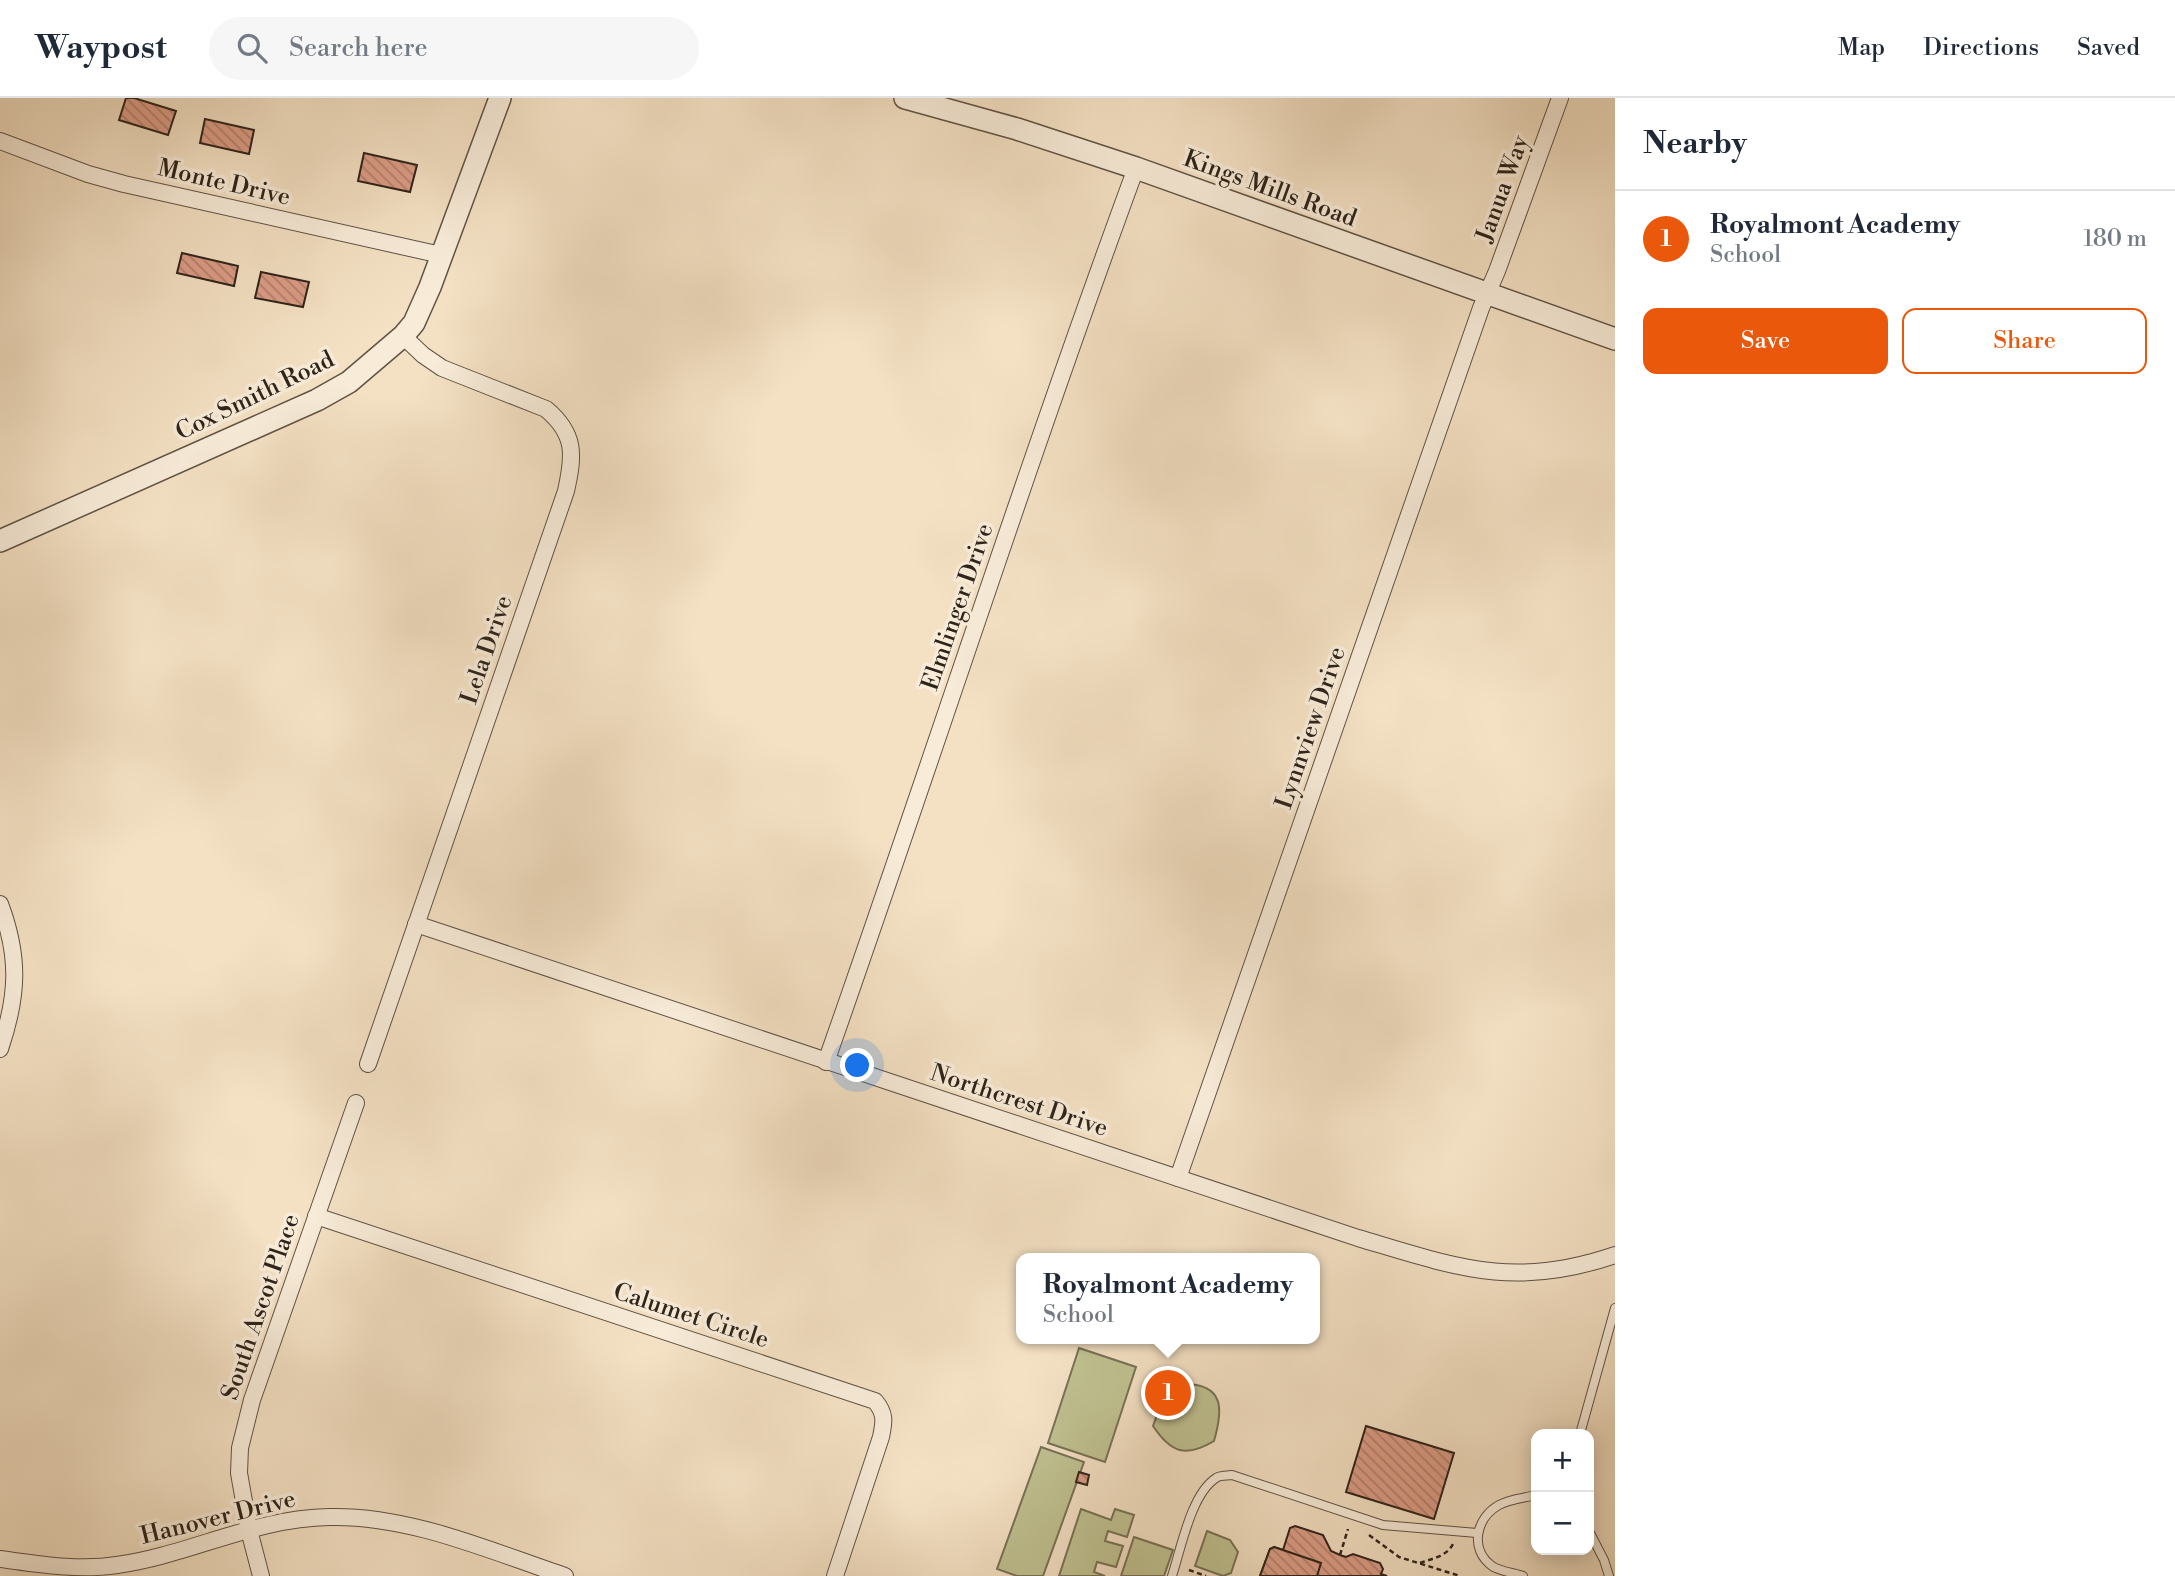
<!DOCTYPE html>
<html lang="en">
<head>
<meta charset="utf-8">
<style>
  :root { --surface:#fff; --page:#f6f6f7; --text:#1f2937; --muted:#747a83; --line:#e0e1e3; --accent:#ea580c }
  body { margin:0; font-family:"Libre Bodoni",serif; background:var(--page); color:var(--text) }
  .controls { position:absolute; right:21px; bottom:21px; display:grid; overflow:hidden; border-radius:14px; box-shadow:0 4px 18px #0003 }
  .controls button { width:63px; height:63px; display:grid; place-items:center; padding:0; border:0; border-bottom:2px solid var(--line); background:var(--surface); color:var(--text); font:35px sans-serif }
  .you { position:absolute; left:858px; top:968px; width:24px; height:24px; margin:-18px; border:5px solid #fff; border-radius:50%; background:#1a73e8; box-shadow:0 0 0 10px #1a73e833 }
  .badge { display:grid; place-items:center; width:46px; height:46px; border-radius:50%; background:var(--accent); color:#fff; font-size:23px; font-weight:700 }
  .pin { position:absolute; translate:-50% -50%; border:4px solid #fff; box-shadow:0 2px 7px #0006 }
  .popup { position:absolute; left:1016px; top:1155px; width:304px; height:91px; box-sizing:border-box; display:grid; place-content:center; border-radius:14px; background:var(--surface); filter:drop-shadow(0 2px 5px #0005); font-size:23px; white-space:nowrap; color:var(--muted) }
  .popup b { font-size:26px; color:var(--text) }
  .popup::after { content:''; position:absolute; left:50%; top:100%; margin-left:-14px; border:14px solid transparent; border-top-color:var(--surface) }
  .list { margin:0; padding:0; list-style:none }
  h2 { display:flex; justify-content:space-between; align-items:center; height:91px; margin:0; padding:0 28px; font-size:30px }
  h2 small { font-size:23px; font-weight:400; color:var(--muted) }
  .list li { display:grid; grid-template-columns:46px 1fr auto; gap:21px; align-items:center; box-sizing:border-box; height:98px; padding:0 28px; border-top:2px solid var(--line) }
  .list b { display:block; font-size:26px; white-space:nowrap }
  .list p { margin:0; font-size:23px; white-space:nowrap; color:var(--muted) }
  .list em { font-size:23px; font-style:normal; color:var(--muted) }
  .actions { display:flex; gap:14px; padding:21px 28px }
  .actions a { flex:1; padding:16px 0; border:2px solid var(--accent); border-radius:14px; text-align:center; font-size:24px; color:var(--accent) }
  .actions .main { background:var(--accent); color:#fff }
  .icon { flex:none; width:38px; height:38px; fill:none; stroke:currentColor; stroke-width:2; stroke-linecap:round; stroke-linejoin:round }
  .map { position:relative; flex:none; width:1615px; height:1478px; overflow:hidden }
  header { display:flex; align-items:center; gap:42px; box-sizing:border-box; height:98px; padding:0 35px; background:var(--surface); border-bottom:2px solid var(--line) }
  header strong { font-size:33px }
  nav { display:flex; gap:38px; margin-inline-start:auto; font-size:24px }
  .search { width:490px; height:63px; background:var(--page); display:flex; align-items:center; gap:18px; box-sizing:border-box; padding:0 24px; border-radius:38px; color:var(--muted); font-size:26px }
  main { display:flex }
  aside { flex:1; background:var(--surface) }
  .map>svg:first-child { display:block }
  .green { fill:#c0c191; stroke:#777256; stroke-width:2 }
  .building { fill:url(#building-back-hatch); stroke:#2e241b; stroke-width:2 }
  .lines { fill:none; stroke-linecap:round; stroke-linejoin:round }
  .service-casing { stroke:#605345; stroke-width:10 }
  .minor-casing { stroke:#605345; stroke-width:18 }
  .tertiary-casing { stroke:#605345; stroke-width:24 }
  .path { stroke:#2e241b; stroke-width:2.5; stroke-dasharray:5 3.5; stroke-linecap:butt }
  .service { stroke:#f8ecd9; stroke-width:8 }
  .minor { stroke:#f8ecd9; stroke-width:16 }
  .tertiary { stroke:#f8ecd9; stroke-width:21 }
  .labels { text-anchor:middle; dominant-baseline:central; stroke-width:7; stroke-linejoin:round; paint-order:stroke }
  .street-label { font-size:24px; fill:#2e241b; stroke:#f8ecd9 }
</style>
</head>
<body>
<header>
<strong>Waypost</strong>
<div class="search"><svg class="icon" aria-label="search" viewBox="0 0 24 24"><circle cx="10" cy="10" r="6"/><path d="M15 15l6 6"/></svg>Search here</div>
<nav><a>Map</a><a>Directions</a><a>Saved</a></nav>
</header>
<main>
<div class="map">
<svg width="1615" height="1478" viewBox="0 0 1615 1478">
  <defs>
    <pattern id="building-back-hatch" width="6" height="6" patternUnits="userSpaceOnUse" patternTransform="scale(1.75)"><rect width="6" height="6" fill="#dc9d86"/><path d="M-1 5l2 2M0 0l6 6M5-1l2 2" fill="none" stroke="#b3806d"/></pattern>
  </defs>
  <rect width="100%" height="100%" fill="#f4e1c4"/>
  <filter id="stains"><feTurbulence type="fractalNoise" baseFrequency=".00286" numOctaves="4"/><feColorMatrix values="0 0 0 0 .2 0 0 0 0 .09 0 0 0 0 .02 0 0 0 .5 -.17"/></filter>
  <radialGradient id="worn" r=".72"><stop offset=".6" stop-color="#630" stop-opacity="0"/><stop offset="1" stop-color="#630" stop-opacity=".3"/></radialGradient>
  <g class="green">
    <polygon points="1079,1250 1136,1269 1105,1364 1048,1345"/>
    <path d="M1184,1286C1225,1286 1223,1312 1214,1343C1186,1360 1171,1355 1153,1328C1160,1308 1164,1297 1184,1286Z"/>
    <polygon points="1041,1349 1084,1364 1043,1478 1017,1478 997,1471"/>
    <polygon points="1081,1411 1111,1422 1115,1411 1134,1417 1127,1439 1108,1433 1105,1443 1123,1448 1116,1469 1097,1464 1094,1474 1105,1478 1059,1478"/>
    <polygon points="1207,1433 1230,1442 1238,1454 1231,1475 1223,1478 1195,1468"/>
    <polygon points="1134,1439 1173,1452 1164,1478 1121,1478"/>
  </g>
  <g class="building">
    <polygon points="126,0 134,0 176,13 168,37 119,22"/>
    <polygon points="205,21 254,32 249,56 200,45"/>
    <polygon points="364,55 417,67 410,94 358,83"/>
    <polygon points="182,155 238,168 234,188 177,175"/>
    <polygon points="261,174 309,184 303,209 255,200"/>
    <polygon points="1366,1328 1454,1355 1434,1421 1346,1394"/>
    <polygon points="1079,1374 1089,1377 1087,1387 1076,1384"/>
    <polygon points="1295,1428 1323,1437 1331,1453 1340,1457 1346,1459 1353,1456 1380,1465 1383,1471 1381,1476 1387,1478 1260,1478 1270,1451 1274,1449 1283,1452 1290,1430"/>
    <polygon points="1274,1449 1321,1465 1317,1478 1260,1478 1270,1451"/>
  </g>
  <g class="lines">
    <g class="service-casing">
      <g id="service">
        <polyline points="1580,1336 1615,1210"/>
        <polyline points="1589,1433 1604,1462 1609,1478"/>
        <path d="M1172,1478C1181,1451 1191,1396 1216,1380C1220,1377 1227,1378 1232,1377L1383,1427L1477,1435"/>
        <path d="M1523,1478C1514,1475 1499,1473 1492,1468C1469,1451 1476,1420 1499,1407C1510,1401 1524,1400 1536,1397"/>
      </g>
    </g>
    <g class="minor-casing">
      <g id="minor">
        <polyline points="0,43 88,76 124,86 441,157"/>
        <path d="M0,806C20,859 18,898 0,951"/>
        <path d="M416,826L1358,1140C1456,1169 1513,1192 1615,1157"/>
        <path d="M826,964C931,666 1027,366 1136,70"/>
        <path d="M368,966L566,393C574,357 576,336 546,311L442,270L423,257L403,238"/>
        <polyline points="1178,1080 1481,210 1497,173 1560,0"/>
        <path d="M316,1118L875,1303C886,1316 884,1324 881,1339L835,1478"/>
        <path d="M0,1461C38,1466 78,1473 117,1467C189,1457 255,1420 329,1419C410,1417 490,1453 565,1478"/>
        <polyline points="261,1478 249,1432 239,1375 240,1350 252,1302 356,1005"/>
      </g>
    </g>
    <g class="tertiary-casing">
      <g id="tertiary">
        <polyline points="905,0 1017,31 1136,70 1615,241"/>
        <polyline points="0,443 317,302 349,284 403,238 414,225 430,189 500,0"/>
      </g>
    </g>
    <g class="path">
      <polyline points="1369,1437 1399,1459 1460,1478"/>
      <polyline points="1340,1457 1348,1431"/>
      <path d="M1420,1465C1434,1460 1448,1458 1454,1444"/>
      <polyline points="1189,1472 1206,1478"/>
    </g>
    <use href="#service" class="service"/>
    <use href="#minor" class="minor"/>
    <use href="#tertiary" class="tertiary"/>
  </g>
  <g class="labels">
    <g class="street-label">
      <text transform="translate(224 85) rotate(13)">Monte Drive</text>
      <text transform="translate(1270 91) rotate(20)">Kings Mills Road</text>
      <text transform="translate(1503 91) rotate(-70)">Janua Way</text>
      <text transform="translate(255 298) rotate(-26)">Cox Smith Road</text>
      <text transform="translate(958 509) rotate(-71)">Elmlinger Drive</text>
      <text transform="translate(487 552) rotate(-71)">Lela Drive</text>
      <text transform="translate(1311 630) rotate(-71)">Lynnview Drive</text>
      <text transform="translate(1019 1003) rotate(18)">Northcrest Drive</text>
      <text transform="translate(261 1209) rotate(-71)">South Ascot Place</text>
      <text transform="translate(691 1218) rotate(18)">Calumet Circle</text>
      <text transform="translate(218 1420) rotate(-14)">Hanover Drive</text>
    </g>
  </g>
  <rect width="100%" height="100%" filter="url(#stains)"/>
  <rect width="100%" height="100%" fill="url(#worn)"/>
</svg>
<div class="controls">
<button>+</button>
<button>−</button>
</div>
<div class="you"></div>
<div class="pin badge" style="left:1168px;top:1295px">1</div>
<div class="popup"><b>Royalmont Academy</b>School</div>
</div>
<aside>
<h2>Nearby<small></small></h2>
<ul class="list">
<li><span class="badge">1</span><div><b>Royalmont Academy</b><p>School</p></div><em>180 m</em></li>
</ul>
<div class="actions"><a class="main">Save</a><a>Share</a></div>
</aside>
</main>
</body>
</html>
